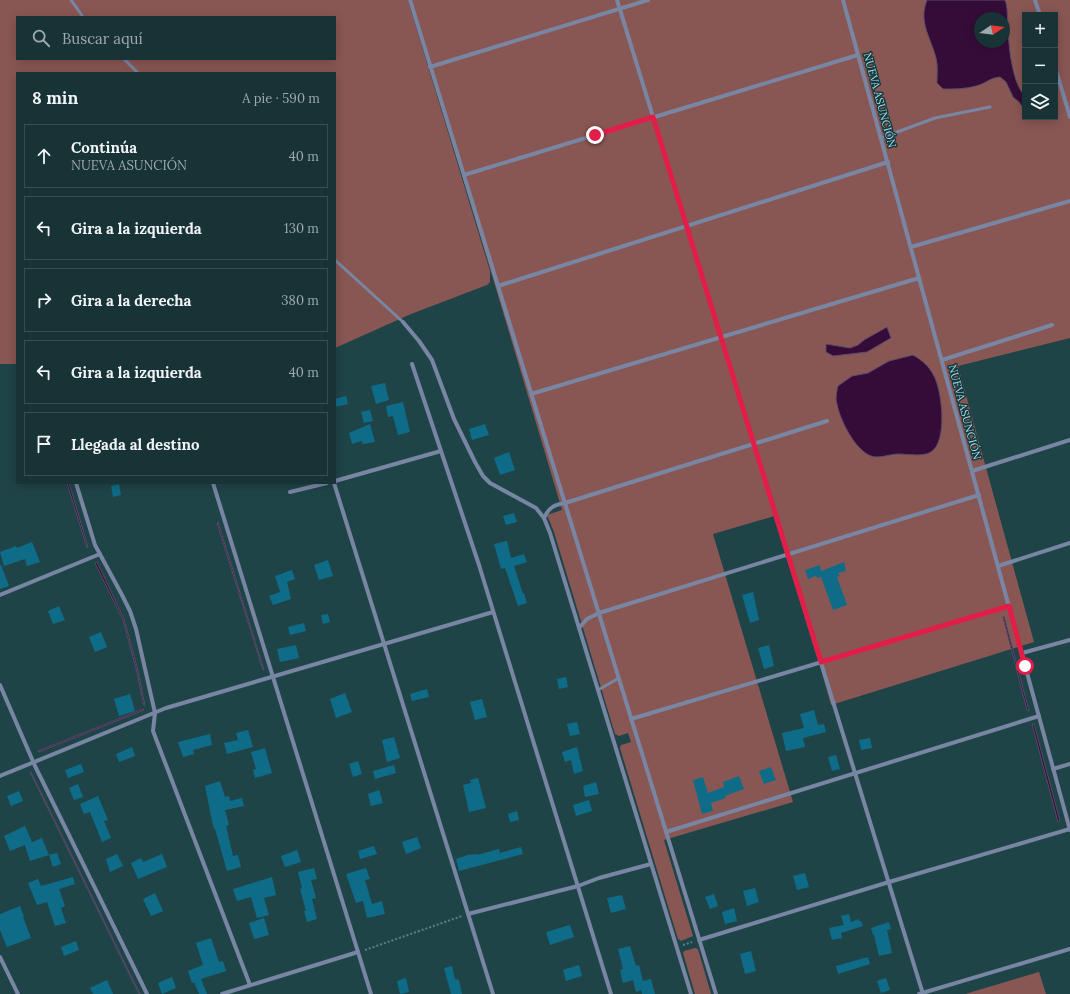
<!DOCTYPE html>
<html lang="es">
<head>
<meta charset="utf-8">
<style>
  :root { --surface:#173336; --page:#243f42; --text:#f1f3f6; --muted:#9eaaad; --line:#364e51 }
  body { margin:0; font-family:Lora,serif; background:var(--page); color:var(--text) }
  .controls { position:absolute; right:12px; top:12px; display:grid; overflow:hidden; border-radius:0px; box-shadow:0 2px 10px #0003 }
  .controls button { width:36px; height:36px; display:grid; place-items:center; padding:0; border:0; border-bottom:1px solid var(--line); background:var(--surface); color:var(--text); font:20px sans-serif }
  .compass { position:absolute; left:974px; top:12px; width:36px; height:36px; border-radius:50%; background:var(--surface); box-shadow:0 2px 10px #0003; rotate:77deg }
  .stop { position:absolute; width:12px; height:12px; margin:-9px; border:3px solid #e11d48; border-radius:50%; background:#fff }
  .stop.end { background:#e11d48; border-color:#fff; box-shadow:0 1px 4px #0008 }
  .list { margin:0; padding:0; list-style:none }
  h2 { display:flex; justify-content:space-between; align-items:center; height:52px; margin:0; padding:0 16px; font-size:17px }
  h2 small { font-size:13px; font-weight:400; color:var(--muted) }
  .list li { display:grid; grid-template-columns:26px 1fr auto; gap:12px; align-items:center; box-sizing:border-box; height:64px; margin:0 8px 8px; padding:0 8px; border:1px solid var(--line); border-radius:0px }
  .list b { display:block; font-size:15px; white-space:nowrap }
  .list p { margin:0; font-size:13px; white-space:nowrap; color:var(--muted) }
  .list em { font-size:13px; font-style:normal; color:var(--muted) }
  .icon { flex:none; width:22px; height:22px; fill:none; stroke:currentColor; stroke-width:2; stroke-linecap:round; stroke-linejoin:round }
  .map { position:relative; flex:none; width:1070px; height:994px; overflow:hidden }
  .search { position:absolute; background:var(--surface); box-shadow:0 2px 10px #0003; left:16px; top:16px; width:320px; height:44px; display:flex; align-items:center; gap:10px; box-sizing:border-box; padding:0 14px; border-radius:0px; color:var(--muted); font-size:15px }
  .panel { position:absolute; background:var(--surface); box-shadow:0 2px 10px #0003; left:16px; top:72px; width:320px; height:412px; border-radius:0px }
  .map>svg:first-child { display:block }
  .green { fill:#895753; fill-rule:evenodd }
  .water { fill:#350c38; stroke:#584b6b; fill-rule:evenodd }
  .building { fill:#0f6c89 }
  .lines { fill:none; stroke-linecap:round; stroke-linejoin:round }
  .path { stroke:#578287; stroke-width:2; stroke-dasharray:2 2; stroke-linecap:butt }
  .lane { stroke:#7886a4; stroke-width:3 }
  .street { stroke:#7886a4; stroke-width:4 }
  .route { stroke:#e11d48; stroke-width:5 }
  .labels { text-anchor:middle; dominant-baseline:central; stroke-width:3; stroke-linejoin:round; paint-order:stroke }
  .street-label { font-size:11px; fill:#a9dde3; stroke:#14393e }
</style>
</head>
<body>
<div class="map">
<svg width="1070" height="994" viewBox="0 0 1070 994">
  <rect width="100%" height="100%" fill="#1f4448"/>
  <g class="green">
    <path d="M0,0H408L490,271V282L487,285L411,314L335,348V73H17V364H0ZM17,17H335V59H17Z"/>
    <path d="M410,0H1070V338L958,366L1034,642L831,705L778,515L713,534L793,802L664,840L693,936L681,941L678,939L620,748L621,745L631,742L628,733L619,736L615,734L554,532L547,515L562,510ZM1025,15H1055V117H1025ZM980,18H1004V42H980Z"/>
    <polygon points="695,948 698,949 711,994 695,994 683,953 684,951"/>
    <polygon points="1039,972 1046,994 965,994"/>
  </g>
  <g class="water">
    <path d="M927,0H1005C1008,7 1007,17 1008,25C1008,42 1012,84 1025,96V111L1019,102L1013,97L1006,82L1000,77C989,78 985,84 976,86C965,89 954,89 943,89L937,83C937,75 938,65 936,58C931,38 918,22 927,0ZM980,18H1004V42H980Z"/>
    <polygon points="887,327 891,338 867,352 833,356 826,352 826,344 850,348 858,345 864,340"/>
    <path d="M913,355C923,361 928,365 934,376C942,391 948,441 931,452C923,457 908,454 898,454C890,454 879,459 871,456C855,450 840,420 837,404C835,398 837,391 838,386L852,376L868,373L889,361Z"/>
    <polygon points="67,483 69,483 88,547 87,548"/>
    <polygon points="218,522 264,670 263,670 217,523"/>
    <polygon points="97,562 124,619 137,667 145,705 144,706 136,668 123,620 95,563"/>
    <polygon points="1004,616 1029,711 1027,710 1003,617"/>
    <polygon points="143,709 144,710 39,752 38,751"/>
    <polygon points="1032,724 1034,724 1060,821 1058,822"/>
    <polygon points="30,772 31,772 140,994 139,994"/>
  </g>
  <g class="building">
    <polygon points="385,383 389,400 376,404 371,386"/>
    <polygon points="346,396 348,404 335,407 335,399"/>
    <polygon points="403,402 410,432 398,435 393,416 388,417 386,406"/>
    <polygon points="370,410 373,421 364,423 361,412"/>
    <polygon points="370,424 375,442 362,444 362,441 352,444 349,433"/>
    <polygon points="485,424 489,435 472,440 469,429"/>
    <polygon points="509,452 515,470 500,475 494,458"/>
    <polygon points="119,484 121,495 113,497 111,486"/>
    <polygon points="514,513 517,522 506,525 503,516"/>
    <polygon points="507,541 511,558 524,554 527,562 514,566 523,594 524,593 527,603 518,606 505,568 501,569 494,544"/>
    <polygon points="32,542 40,562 27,566 25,559 4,566 0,552 16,546 17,548"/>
    <polygon points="328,560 333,576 319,580 314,565"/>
    <polygon points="844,562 846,571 838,573 840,576 837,577 847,605 833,610 821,577 817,578 816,576 808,579 805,570 820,565 821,571"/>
    <polygon points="0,565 1,565 9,586 0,589"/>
    <polygon points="292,570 295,579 287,582 291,599 273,605 269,596 280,592 275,576"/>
    <polygon points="753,592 759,620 750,623 742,595"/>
    <polygon points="59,606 65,620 53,624 48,611"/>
    <polygon points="328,614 330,622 323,624 321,615"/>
    <polygon points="304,623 306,631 290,635 288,627"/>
    <polygon points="101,632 107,647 95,652 89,637"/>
    <polygon points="296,645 299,658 280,662 277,649"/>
    <polygon points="769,645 774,666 764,669 758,648"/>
    <polygon points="566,677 568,687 559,689 557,679"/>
    <polygon points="427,689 429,697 412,701 410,694"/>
    <polygon points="345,693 352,712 336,718 330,699"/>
    <polygon points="130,694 135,711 119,716 114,699"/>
    <polygon points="482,699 487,717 475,720 470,702"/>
    <polygon points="814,710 818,725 824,724 826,732 803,738 805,747 786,751 782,733 804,728 800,714"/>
    <polygon points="577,722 580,734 570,736 567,724"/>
    <polygon points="248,730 253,747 227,754 224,743 238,740 236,733"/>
    <polygon points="210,734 212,745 193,750 194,754 183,757 178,742"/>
    <polygon points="394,737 400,758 387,762 382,740"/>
    <polygon points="870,738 872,748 861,750 859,740"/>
    <polygon points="132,747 135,756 119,762 116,754"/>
    <polygon points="577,747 583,771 574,774 571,760 565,762 562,752"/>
    <polygon points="265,748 272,773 255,778 253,770 256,769 251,752"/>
    <polygon points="836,755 840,769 832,771 828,757"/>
    <polygon points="358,761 362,774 353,777 349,764"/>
    <polygon points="81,764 84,772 68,778 65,770"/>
    <polygon points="394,765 396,773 375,779 373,771"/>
    <polygon points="771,767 776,780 764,784 759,771"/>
    <polygon points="739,776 744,789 725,796 726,798 711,803 713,811 702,814 693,780 703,777 708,793 724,787 723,782"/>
    <polygon points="478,778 486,808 469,812 463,785 471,783 470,780"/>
    <polygon points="220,781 225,797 229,796 230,801 242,798 244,806 225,810 229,825 226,826 233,856 238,855 241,867 227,871 215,829 214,829 212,821 205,786"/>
    <polygon points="596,782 599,794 585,797 583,786"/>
    <polygon points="78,784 83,797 74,800 69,788"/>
    <polygon points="379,790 383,803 371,806 368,794"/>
    <polygon points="19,791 23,801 11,806 7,796"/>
    <polygon points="98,796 108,820 104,821 111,838 102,842 90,812 84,814 80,804"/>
    <polygon points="589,800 592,811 576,816 573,805"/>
    <polygon points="517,811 519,820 510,822 508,814"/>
    <polygon points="25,826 32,842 42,838 49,855 30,861 25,845 10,851 4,836"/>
    <polygon points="417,837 421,848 406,854 402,842"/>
    <polygon points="374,846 377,854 360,859 358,851"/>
    <polygon points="521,847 523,854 459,871 456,859 471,854 471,855 477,854 477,855 499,849 500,853"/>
    <polygon points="297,850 301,862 285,867 281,856"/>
    <polygon points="57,853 61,864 53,867 49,855"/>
    <polygon points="117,854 123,866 110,872 106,859"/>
    <polygon points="162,854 167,867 138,879 131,863 141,858 143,862"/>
    <polygon points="314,868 317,879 311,880 316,898 312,899 317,919 307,922 304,911 306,911 300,889 302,888 298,872"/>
    <polygon points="366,868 370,879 365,880 372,904 382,901 385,914 367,918 363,901 356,903 346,874"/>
    <polygon points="805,873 809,887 797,890 793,876"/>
    <polygon points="73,877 75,884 59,889 65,906 61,908 66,923 55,926 47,902 37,905 28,883 38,879 41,886"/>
    <polygon points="272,877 276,895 264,898 269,915 257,918 251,897 237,901 233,889"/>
    <polygon points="755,888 759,902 747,906 743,891"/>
    <polygon points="155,893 163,911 151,916 143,899"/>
    <polygon points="714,894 718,906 710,909 705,897"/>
    <polygon points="622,895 626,909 611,913 607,898"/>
    <polygon points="20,906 24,917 23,917 31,938 7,947 0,930 0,914"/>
    <polygon points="734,908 737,921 725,924 722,912"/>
    <polygon points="849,914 851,922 859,919 859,921 861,921 863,926 841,933 842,938 832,940 829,928 844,925 841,916"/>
    <polygon points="264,918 269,935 254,939 249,923"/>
    <polygon points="889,922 891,929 887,930 892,953 879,956 874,935 873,935 871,928"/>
    <polygon points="570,925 574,937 550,945 546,932"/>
    <polygon points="211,938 219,962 223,961 226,971 201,979 207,994 199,994 194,982 192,983 188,971 203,965 196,943"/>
    <polygon points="76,941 79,950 64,956 61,947"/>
    <polygon points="630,946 636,966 639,965 643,981 651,979 655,994 642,994 641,990 636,992 633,980 623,983 620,970 623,969 618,949"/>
    <polygon points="751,951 756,971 745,974 740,954"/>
    <polygon points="868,957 870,964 838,974 836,966"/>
    <polygon points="579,965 582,976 566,981 563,970"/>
    <polygon points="452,966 455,979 459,980 462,994 451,994 444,968"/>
    <polygon points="172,977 176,988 162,994 158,983"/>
    <polygon points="406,978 409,992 400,994 397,981"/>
    <polygon points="886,978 890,990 881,993 877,981"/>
    <polygon points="107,980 113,994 93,994 90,988"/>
  </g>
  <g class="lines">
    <g class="path">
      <polyline points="683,945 692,942"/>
      <polyline points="365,950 462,916"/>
    </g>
    <g class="lane">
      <polyline points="71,0 83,17"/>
      <polyline points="124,59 138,73"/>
      <polyline points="881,138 935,118 990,107"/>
      <polyline points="335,260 403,322"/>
      <polyline points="598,690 619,678"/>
    </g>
    <g class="street">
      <polyline points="410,0 716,994"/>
      <polyline points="617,0 923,994"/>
      <polyline points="843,0 1070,830"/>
      <polyline points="1035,0 1040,15"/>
      <polyline points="430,67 648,0"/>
      <polyline points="1055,67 1070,117"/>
      <polyline points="464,175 858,55"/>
      <polyline points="911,247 1070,201"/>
      <polyline points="498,286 888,162"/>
      <polyline points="403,322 419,341 432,360 454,419 475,462 483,476 490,483 536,508 544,518 550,533 691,994"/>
      <polyline points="942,360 1052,325"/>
      <polyline points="412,364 479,565 611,994"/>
      <polyline points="531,394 919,278"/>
      <polyline points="972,471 1070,440"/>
      <polyline points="335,481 441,451"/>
      <polyline points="76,483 95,545 122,595 130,611 136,629 155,713 153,731 250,985"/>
      <polyline points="213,483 371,994"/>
      <polyline points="334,483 493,994"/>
      <polyline points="290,492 327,483"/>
      <path d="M544,518C549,508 553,505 565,503L827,421"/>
      <polyline points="998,566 1070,543"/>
      <polyline points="0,595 100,554"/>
      <polyline points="579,628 587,619 599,613 979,495"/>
      <polyline points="1022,653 1070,640"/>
      <polyline points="0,685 35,766 147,994"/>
      <polyline points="631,719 1009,606"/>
      <polyline points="1053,769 1070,764"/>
      <polyline points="0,776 166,708 493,612"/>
      <polyline points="666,832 1039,716"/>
      <polyline points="468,914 578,886 599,878 651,864"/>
      <polyline points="699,940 889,882 1070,829"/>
      <polyline points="0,957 18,994"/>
      <polyline points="222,994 358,952"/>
      <polyline points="919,994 1070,949"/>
    </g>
  </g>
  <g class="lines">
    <polyline class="route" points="595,135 653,117 821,662 1009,606 1025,666"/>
  </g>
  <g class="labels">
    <g class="street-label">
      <text transform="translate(880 100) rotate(75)">NUEVA ASUNCIÓN</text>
      <text transform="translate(965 412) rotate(75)">NUEVA ASUNCIÓN</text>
    </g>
  </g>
</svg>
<div class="controls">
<button>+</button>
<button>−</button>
<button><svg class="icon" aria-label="layers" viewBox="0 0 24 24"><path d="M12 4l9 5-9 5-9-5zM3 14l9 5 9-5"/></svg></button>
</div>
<svg class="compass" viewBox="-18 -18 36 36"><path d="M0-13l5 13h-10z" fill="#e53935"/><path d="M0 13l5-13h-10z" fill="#9eaaad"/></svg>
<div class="stop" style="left:1025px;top:666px"></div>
<div class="stop end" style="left:595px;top:135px"></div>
<div class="search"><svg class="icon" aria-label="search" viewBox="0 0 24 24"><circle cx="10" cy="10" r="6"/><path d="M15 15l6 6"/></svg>Buscar aquí</div>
<section class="panel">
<h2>8 min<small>A pie · 590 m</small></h2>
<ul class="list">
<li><svg class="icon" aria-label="ahead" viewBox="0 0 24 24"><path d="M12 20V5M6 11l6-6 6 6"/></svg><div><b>Continúa</b><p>NUEVA ASUNCIÓN</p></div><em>40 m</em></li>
<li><svg class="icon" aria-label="left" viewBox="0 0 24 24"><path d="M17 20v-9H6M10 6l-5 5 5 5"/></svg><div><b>Gira a la izquierda</b></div><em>130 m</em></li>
<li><svg class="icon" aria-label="right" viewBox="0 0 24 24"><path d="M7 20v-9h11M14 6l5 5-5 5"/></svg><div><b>Gira a la derecha</b></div><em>380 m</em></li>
<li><svg class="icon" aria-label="left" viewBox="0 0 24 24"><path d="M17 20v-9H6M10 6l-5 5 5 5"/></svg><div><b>Gira a la izquierda</b></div><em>40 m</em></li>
<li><svg class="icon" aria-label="arrive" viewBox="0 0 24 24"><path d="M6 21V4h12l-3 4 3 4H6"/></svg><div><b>Llegada al destino</b></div></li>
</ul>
</section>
</div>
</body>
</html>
